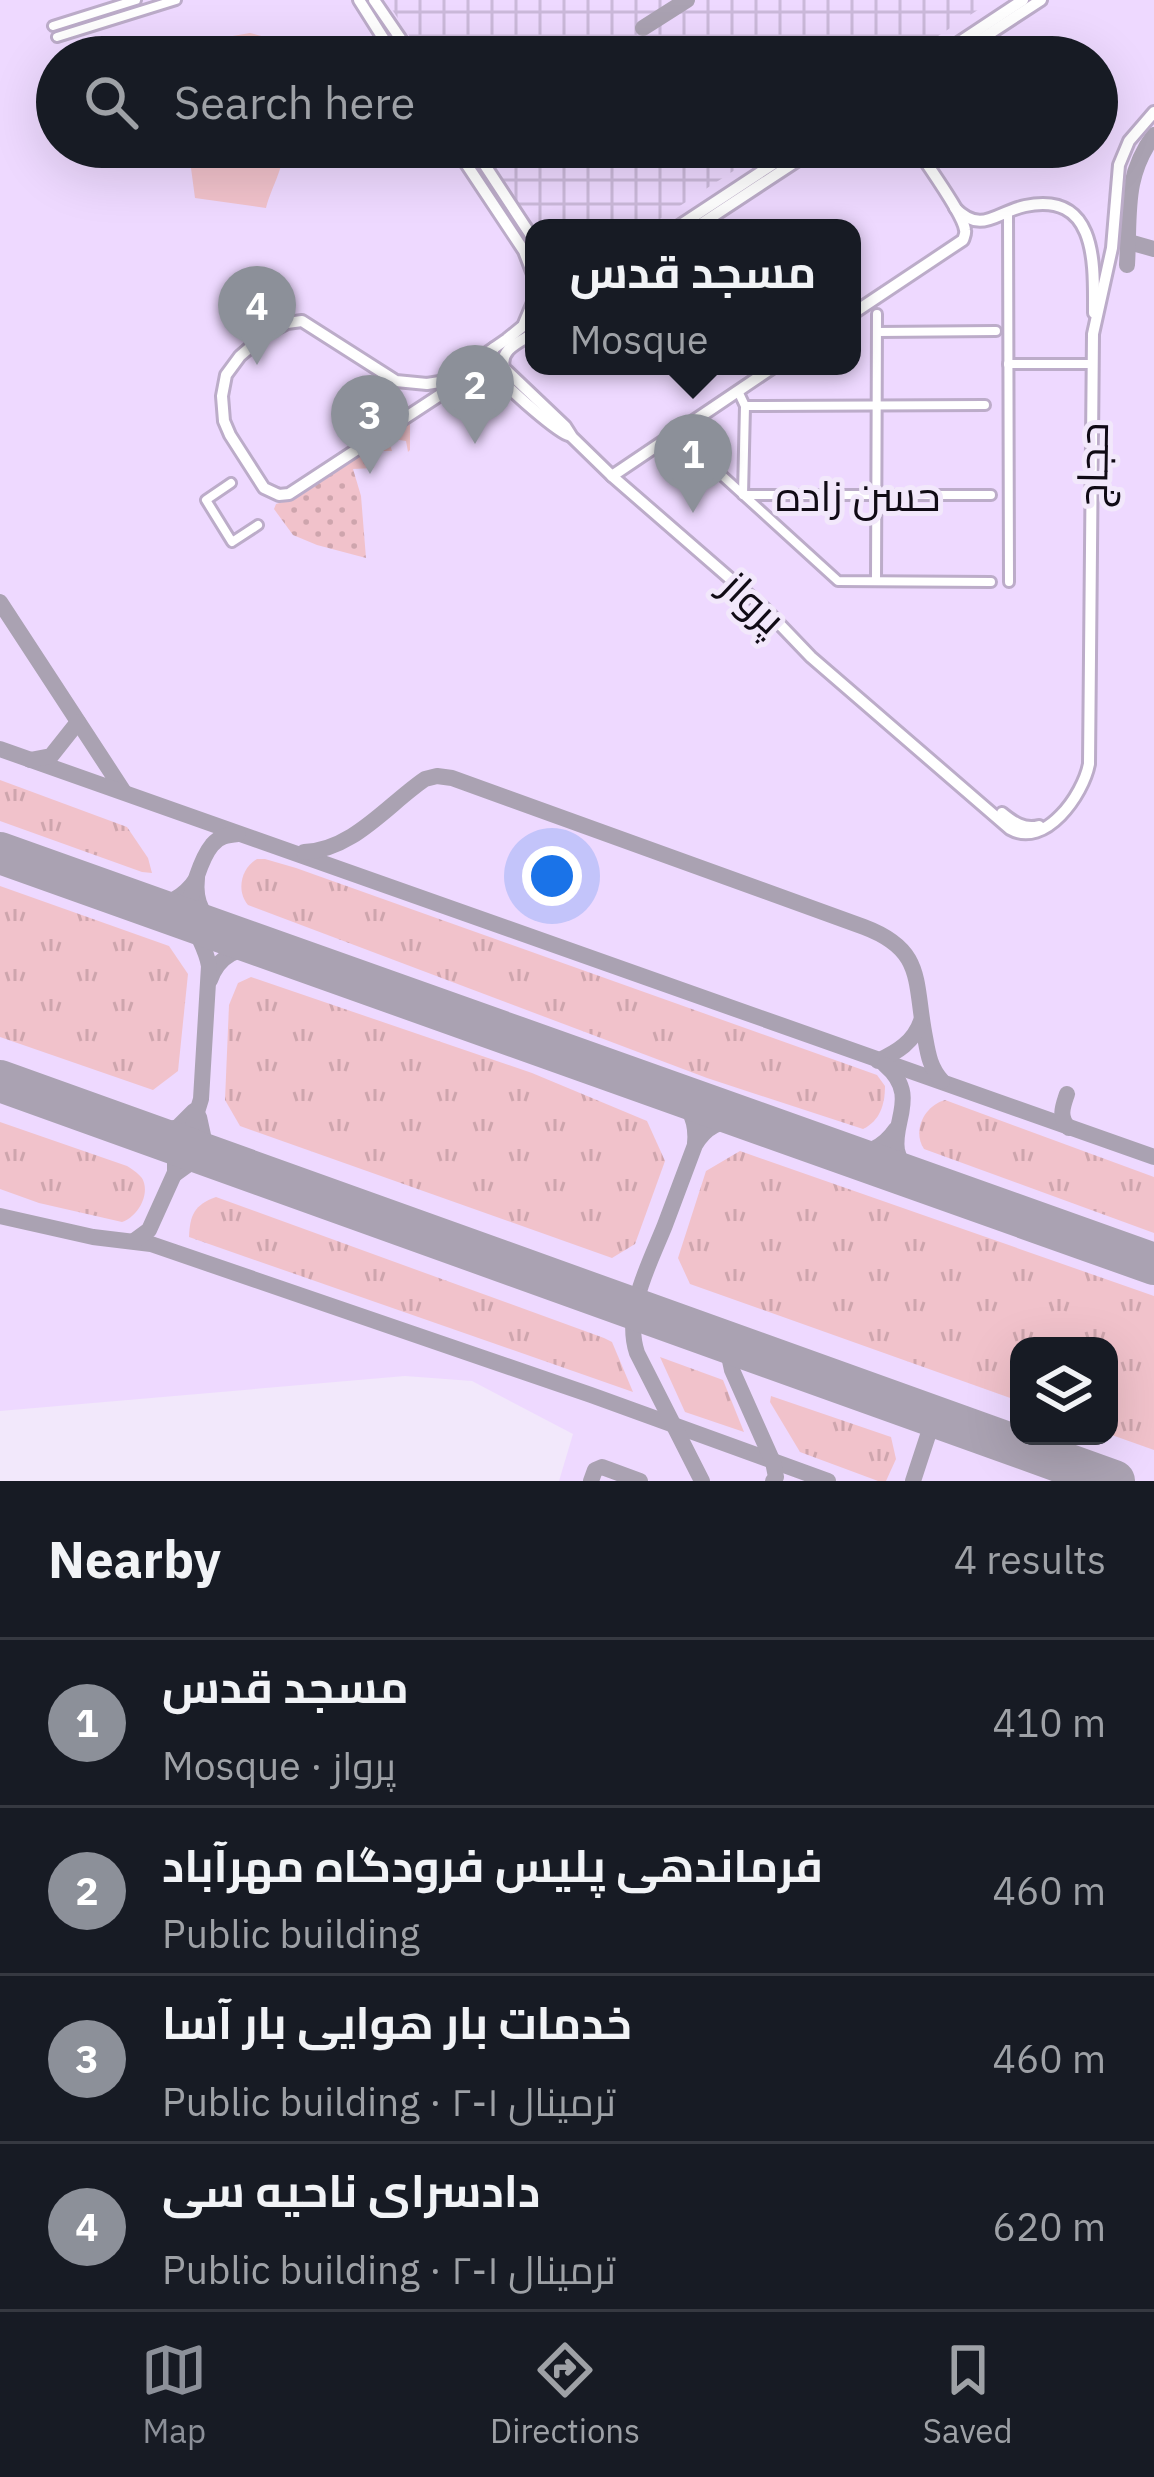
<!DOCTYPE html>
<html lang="en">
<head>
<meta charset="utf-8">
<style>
  :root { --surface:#171b24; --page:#20242c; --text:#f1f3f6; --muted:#9ea1a6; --line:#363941; --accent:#8c9099 }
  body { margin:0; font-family:"IBM Plex Sans",Cairo,sans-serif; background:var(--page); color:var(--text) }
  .controls { position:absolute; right:36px; bottom:36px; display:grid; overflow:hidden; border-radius:24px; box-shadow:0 12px 48px #0002 }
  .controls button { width:108px; height:108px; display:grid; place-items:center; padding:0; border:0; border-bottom:3px solid var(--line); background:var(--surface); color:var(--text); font:60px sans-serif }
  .you { position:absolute; left:552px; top:876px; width:42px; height:42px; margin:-30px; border:9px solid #fff; border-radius:50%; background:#1a73e8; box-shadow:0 0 0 18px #1a73e833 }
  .badge { display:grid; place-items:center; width:78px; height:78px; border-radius:50%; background:var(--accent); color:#fff; font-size:39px; font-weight:700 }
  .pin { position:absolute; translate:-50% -99px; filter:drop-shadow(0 3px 6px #0008) }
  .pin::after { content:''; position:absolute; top:63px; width:42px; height:36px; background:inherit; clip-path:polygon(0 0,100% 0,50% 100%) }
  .popup { position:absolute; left:525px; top:219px; width:336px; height:156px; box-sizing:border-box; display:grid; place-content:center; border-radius:24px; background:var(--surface); filter:drop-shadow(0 3px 9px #0005); font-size:39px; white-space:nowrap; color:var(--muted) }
  .popup b { font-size:45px; color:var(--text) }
  .popup::after { content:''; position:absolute; left:50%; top:100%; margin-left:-24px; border:24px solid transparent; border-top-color:var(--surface) }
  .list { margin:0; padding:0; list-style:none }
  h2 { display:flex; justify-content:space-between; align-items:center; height:156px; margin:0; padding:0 48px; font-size:51px }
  h2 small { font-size:39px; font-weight:400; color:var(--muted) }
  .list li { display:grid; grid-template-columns:78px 1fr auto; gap:36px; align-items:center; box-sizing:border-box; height:168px; padding:0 48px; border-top:3px solid var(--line) }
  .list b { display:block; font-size:45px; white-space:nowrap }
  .list p { margin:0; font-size:39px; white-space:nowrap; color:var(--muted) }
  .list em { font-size:39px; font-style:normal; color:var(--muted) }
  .icon { flex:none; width:66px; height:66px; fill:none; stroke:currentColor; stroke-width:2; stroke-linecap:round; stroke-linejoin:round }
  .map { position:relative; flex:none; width:1154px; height:1481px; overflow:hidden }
  .search { position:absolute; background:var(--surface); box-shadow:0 12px 48px #0002; left:36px; right:36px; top:36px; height:132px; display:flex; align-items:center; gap:30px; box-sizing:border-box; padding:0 42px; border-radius:66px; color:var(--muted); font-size:45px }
  .sheet { height:828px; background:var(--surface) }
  nav { display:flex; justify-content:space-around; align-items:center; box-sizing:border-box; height:168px; border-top:3px solid var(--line); background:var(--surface); font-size:33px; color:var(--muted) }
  nav a { display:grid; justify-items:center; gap:6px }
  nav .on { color:var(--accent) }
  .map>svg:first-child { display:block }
  .built { fill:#eed9ff; fill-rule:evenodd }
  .industrial { fill:url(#industrial-grid) }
  .grass { fill:url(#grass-tufts) }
  .park { fill:url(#park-dots) }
  .pitch { fill:#f1c2cb }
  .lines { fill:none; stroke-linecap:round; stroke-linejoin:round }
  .taxiway { stroke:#aaa2b2; stroke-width:16 }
  .runway { stroke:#aaa2b2; stroke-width:42 }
  .minor-casing { stroke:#bcacc9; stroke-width:14 }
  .major-casing { stroke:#bcacc9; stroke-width:16 }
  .minor { stroke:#fff; stroke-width:8 }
  .major { stroke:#fff; stroke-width:10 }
  .labels { text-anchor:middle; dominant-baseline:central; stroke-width:10; stroke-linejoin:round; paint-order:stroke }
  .street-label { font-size:42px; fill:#100b15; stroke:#f2e8fb }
</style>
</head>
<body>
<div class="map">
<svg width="1154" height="1481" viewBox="0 0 1154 1481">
  <defs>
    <pattern id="industrial-grid" width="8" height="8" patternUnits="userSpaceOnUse" patternTransform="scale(3)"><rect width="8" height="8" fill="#eed9ff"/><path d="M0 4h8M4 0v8" fill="none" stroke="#cbb9da"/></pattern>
    <pattern id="grass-tufts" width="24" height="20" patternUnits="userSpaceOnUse" patternTransform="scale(3)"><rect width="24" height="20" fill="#f1c2cb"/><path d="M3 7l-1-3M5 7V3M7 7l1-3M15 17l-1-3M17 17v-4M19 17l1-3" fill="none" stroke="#cea5ad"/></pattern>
    <pattern id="park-dots" width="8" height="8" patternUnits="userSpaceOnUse" patternTransform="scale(3)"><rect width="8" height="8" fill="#f1c2cb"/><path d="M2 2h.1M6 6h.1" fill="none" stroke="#cea5ad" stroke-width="1.8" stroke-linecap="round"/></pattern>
  </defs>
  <rect width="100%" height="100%" fill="#f2e8fb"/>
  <path class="built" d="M0,0H1154V1481H559L573,1434L472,1381L405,1376L0,1411ZM57,57H1097V147H57ZM534,228H852V366H534ZM1019,1346H1109V1436H1019Z"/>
  <g class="industrial">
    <polygon points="386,0 993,0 906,57 423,57"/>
    <polygon points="481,147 770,147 646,228 534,228"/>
  </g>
  <g class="grass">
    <polygon points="0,780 127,827 148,858 152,873 142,872 0,821"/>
    <path d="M257,859H265L296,868L877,1075L885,1086C885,1104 880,1121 863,1129L707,1078L248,905C236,891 241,868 257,859Z"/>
    <polygon points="0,886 169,946 188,974 178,1071 153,1090 0,1037"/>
    <polygon points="251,977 532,1073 647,1121 665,1161 635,1244 612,1258 240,1126 225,1100 229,1005 238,983"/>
    <path d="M945,1100L1154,1177V1233L924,1149C912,1131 924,1106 945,1100Z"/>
    <path d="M0,1122L127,1166C132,1169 141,1175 143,1180C150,1196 137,1217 122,1222L39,1203L0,1189Z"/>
    <polygon points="740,1151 1154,1296 1154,1450 1109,1434 1109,1346 1019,1346 1019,1401 690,1284 678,1258 706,1171"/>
    <path d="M216,1197L604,1338L612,1342L633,1392L189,1237C190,1215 194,1205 216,1197Z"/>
    <polygon points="660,1357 723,1380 744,1432 685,1412"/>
    <polygon points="771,1396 891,1437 896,1459 886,1481 878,1481 800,1452 770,1402"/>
  </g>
  <polygon class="park" points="410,423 410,450 408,452 406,441 393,439 390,444 392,451 381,451 375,455 374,468 353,469 361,496 366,558 317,545 293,535 274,509 276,504 297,498"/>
  <g class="pitch">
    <polygon points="250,33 265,37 285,57 200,57 201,49 209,49 221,38"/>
    <path d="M193,147H284C283,171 272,185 266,208L195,198L191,168Z"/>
  </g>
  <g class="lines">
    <g class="taxiway">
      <polyline points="643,28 687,0"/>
      <polyline points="1129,242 1154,249"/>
      <path d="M1127,265C1130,215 1123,177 1154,135"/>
      <polyline points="0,602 124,792"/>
      <polyline points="0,749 1154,1157"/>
      <polyline points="30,760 51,756 78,722"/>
      <path d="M304,852C353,850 387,805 425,779L437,776L452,778L864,927C925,950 914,981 925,1037C928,1054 930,1068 942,1081"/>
      <path d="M143,904C167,906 183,899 197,878C194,904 204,919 225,933"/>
      <path d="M210,980C219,955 238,947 264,947"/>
      <path d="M878,1061C897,1052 914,1042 921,1021"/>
      <path d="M885,1065C932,1105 865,1140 918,1180"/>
      <path d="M1067,1094C1063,1106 1058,1117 1069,1128"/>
      <path d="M675,1095C691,1108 697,1123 695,1144"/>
      <polyline points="199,1117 204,1140 219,1160"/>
      <polyline points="149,1135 178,1127 194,1111"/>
      <polyline points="163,1140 175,1159 175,1174 193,1161 219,1160"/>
      <path d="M846,1155C867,1154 883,1148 896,1129"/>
      <polyline points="0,1216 93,1237 151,1244 591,1395 828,1481"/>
      <path d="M134,1241L149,1230L186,1148L201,1099L209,966C206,946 192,930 190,910C189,894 202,857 212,845C219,836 228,835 238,834"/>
      <polyline points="726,1342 732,1370 773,1462 776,1477 773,1481"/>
      <polyline points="591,1481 595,1470 602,1467 640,1481"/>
      <path d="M702,1481L637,1353C623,1311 650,1263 665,1225C675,1198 685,1171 695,1145C706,1126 720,1121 740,1119"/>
      <polyline points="913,1481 934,1417"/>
    </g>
    <g class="runway">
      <polyline points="0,853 1154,1264"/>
      <polyline points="0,1081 1114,1481"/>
    </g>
    <g class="minor-casing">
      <g id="minor">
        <polyline points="53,26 136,0"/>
        <polyline points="57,37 176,0"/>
        <polyline points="1008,213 1009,582"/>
        <polyline points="877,332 996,331"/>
        <polyline points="1008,364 1093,364"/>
        <polyline points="738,391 745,406 743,495 991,495"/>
        <polyline points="745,406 985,405"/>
        <polyline points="682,439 838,581 991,582"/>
        <polyline points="231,483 206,500 232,542 258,525"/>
        <polyline points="876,581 877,314"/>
      </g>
    </g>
    <g class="major-casing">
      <g id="major">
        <polyline points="359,0 395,57"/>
        <polyline points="374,0 413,57"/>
        <polyline points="937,57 1023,0"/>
        <polyline points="954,57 1041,0"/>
        <polyline points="455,147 524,251 534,277"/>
        <polyline points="473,147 534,240"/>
        <path d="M955,208C982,235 996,212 1025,206C1098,191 1094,265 1094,313"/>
        <polyline points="676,228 799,147"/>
        <polyline points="695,228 818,147"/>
        <path d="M852,314L963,240C964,237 966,233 965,230C963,213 926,164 916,147"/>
        <path d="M534,333C520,342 499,349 504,368L565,426L572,437L612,476L765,609L811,657L1010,829C1045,849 1083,795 1089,764L1093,334L1112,248L1119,165L1129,141L1154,112"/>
        <path d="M494,348C491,356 488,359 492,368C498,381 554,429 568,435"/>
        <polyline points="493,371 483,368 472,374 289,494 279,495 264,488 230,435 224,421 222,396 226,375 240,356 267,333 287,323 302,321 396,381 427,384 446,381 507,339 523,326 534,300"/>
        <polyline points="612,476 775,366"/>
        <path d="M1002,813C1013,822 1024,830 1039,826"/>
      </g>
    </g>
    <use href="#minor" class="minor"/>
    <use href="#major" class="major"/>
  </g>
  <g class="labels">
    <g class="street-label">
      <text transform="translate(1092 465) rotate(-89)">حجاج</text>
      <text x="858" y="495">حسن زاده</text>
      <text transform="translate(754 602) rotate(43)">پرواز</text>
    </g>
  </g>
</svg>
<div class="controls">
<button><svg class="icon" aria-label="layers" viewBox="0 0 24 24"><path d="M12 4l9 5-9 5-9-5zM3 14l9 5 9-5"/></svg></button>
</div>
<div class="you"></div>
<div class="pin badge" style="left:693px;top:513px">1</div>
<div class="popup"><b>مسجد قدس</b>Mosque</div>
<div class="pin badge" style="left:475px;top:444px">2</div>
<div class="pin badge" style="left:370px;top:474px">3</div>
<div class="pin badge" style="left:257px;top:365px">4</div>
<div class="search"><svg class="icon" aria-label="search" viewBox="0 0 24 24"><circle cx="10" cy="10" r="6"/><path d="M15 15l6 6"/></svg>Search here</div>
</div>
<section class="sheet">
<h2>Nearby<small>4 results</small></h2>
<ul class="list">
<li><span class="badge">1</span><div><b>مسجد قدس</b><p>Mosque · پرواز</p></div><em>410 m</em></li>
<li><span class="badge">2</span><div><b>فرماندهی پلیس فرودگاه مهرآباد</b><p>Public building</p></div><em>460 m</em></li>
<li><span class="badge">3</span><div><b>خدمات بار هوایی بار آسا</b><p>Public building · ترمینال ۱-۲</p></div><em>460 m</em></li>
<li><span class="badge">4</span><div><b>دادسرای ناحیه سی</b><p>Public building · ترمینال ۱-۲</p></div><em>620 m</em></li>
</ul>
</section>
<nav>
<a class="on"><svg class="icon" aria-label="map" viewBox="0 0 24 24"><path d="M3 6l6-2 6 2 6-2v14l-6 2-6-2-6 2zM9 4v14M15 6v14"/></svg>Map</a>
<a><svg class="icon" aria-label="directions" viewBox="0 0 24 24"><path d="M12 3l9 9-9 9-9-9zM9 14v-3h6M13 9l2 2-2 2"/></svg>Directions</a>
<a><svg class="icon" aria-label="saved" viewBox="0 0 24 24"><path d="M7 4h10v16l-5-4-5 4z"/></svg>Saved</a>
</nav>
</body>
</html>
